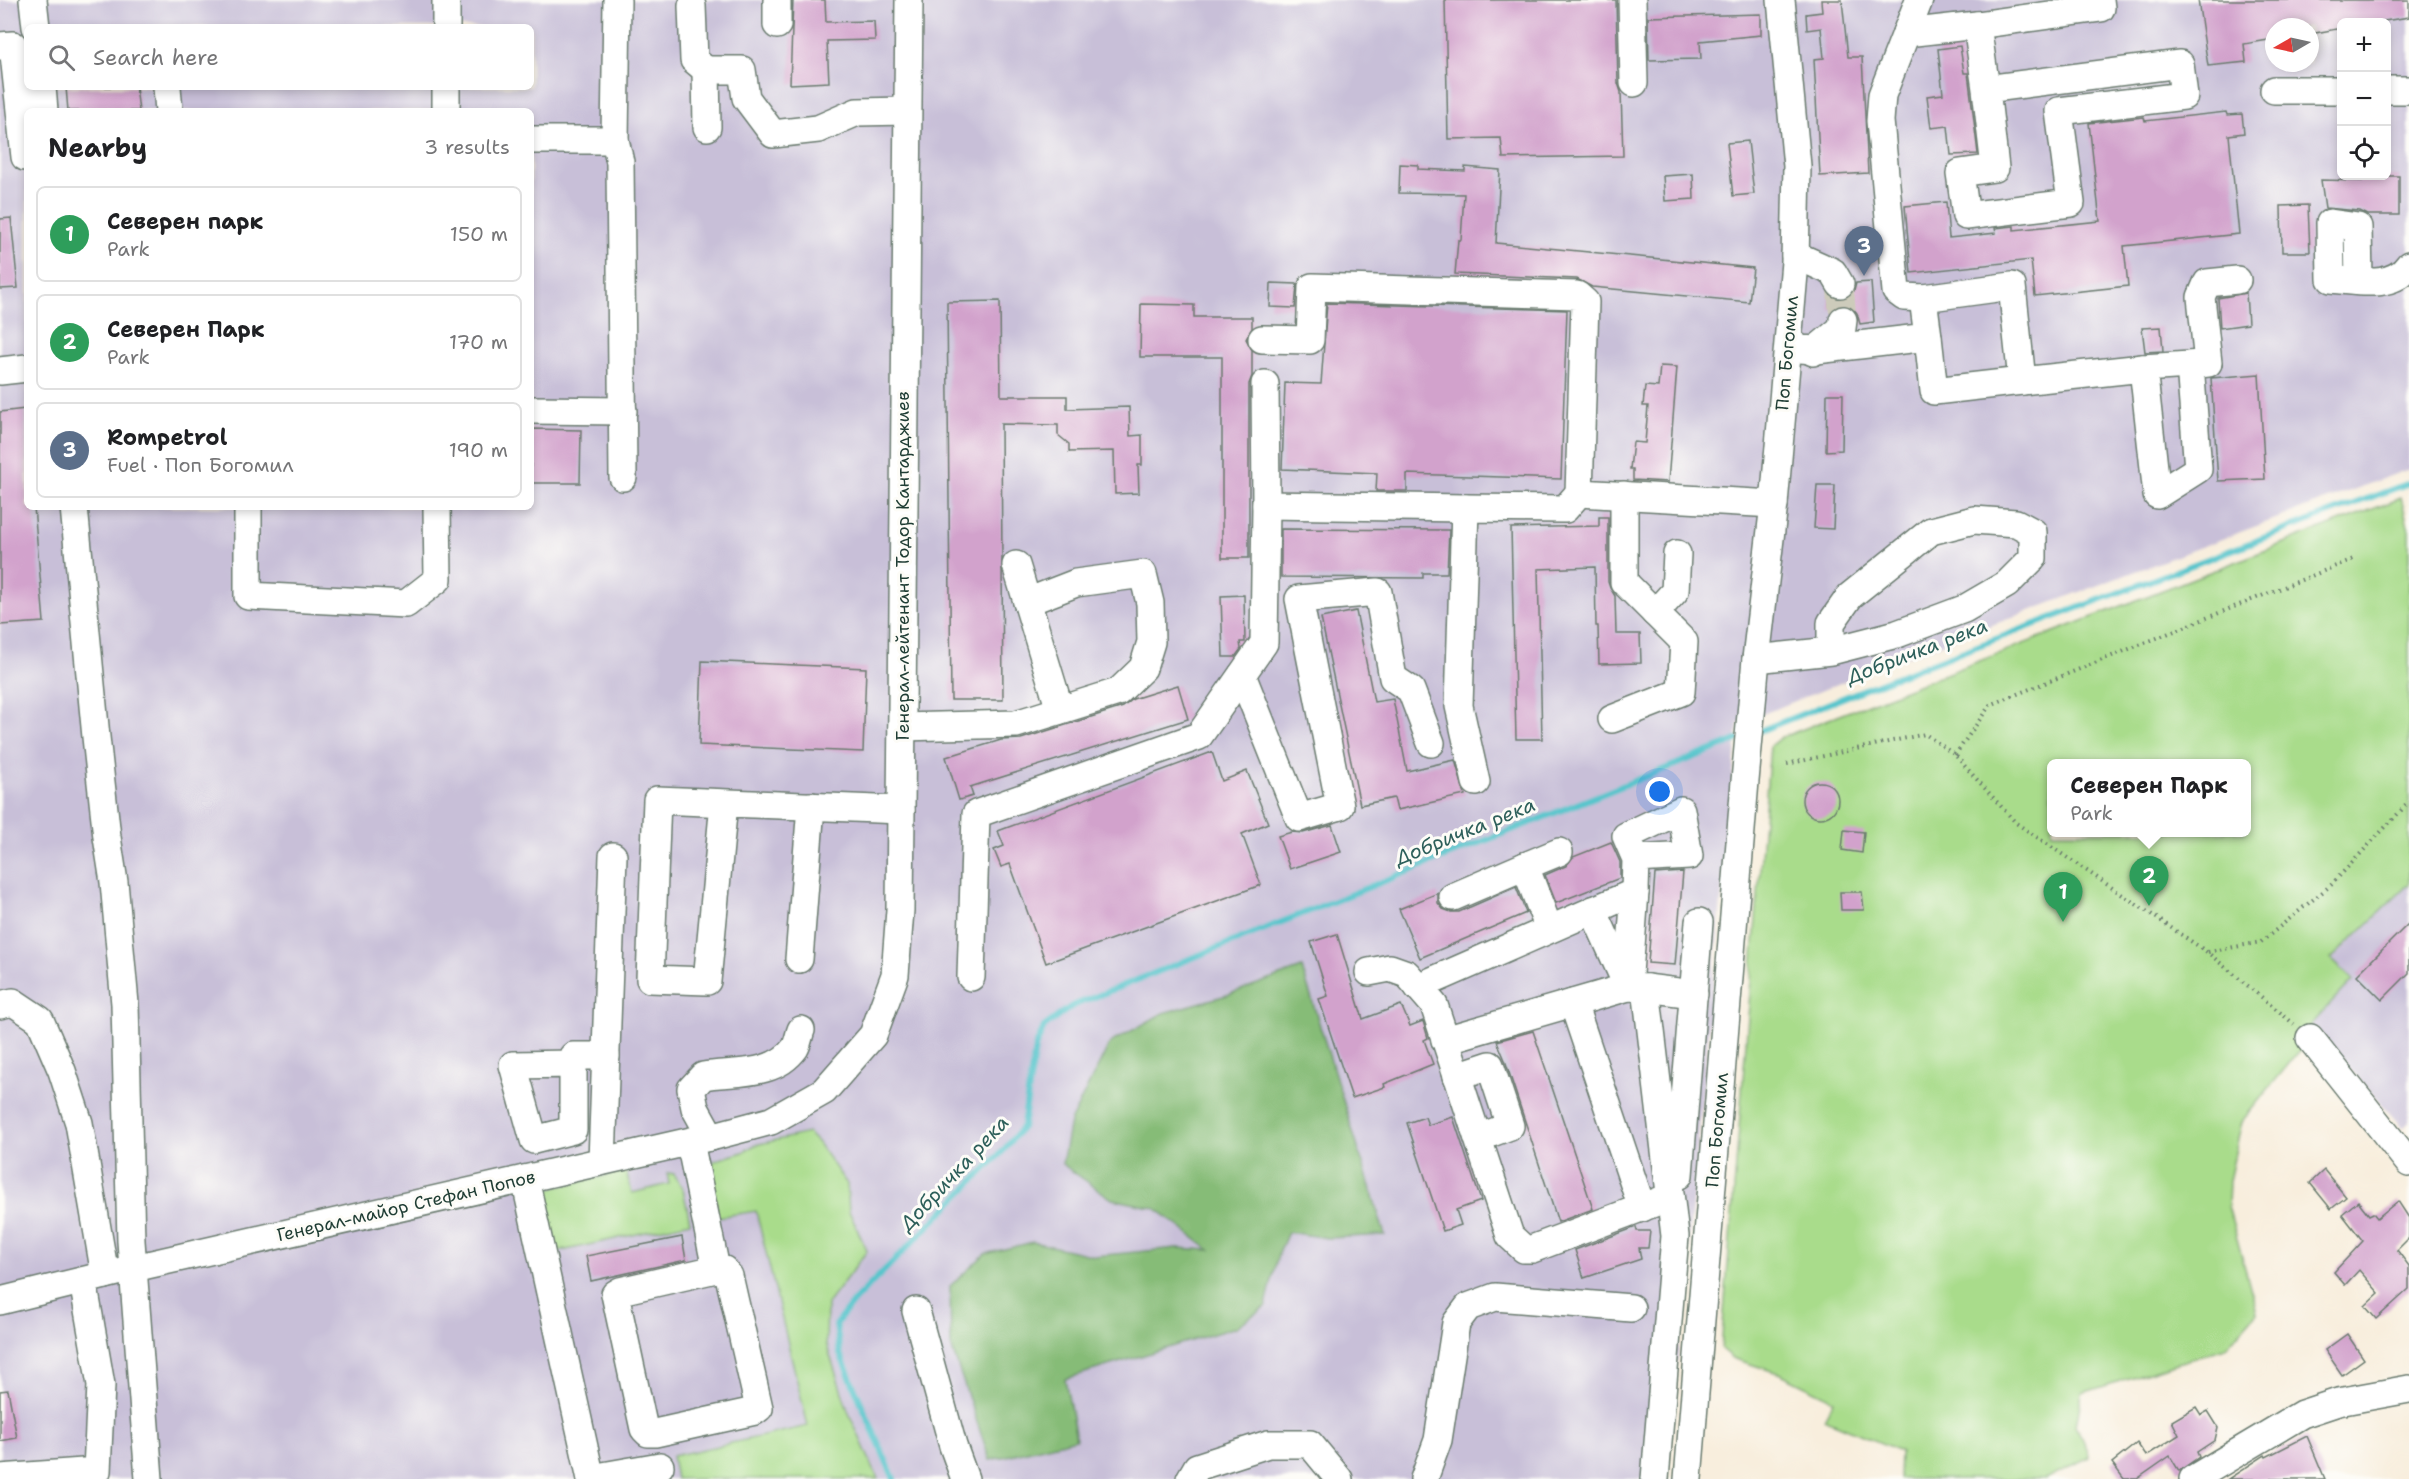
<!DOCTYPE html>
<html lang="en">
<head>
<meta charset="utf-8">
<style>
  :root { --surface:#fff; --page:#f6f6f6; --text:#202124; --muted:#757577; --line:#e0e0e0; --accent:#1f6fb2 }
  body { margin:0; font-family:"Shantell Sans",sans-serif; background:var(--page); color:var(--text) }
  .controls { position:absolute; right:18px; top:18px; display:grid; overflow:hidden; border-radius:9px; box-shadow:0 3px 9px #0003 }
  .controls button { width:54px; height:54px; display:grid; place-items:center; padding:0; border:0; border-bottom:2px solid var(--line); background:var(--surface); color:var(--text); font:30px sans-serif }
  .compass { position:absolute; left:2265px; top:18px; width:54px; height:54px; border-radius:50%; background:var(--surface); box-shadow:0 3px 9px #0003; rotate:261deg }
  .you { position:absolute; left:1660px; top:792px; width:21px; height:21px; margin:-15px; border:4px solid #fff; border-radius:50%; background:#1a73e8; box-shadow:0 0 0 9px #1a73e833 }
  .badge { display:grid; place-items:center; width:39px; height:39px; border-radius:50%; background:var(--accent); color:#fff; font-size:20px; font-weight:700 }
  .pin { position:absolute; translate:-50% -50px; filter:drop-shadow(0 2px 3px #0008) }
  .pin::after { content:''; position:absolute; top:32px; width:21px; height:18px; background:inherit; clip-path:polygon(0 0,100% 0,50% 100%) }
  .popup { position:absolute; left:2047px; top:759px; width:204px; height:78px; box-sizing:border-box; display:grid; place-content:center; border-radius:9px; background:var(--surface); filter:drop-shadow(0 2px 4px #0005); font-size:20px; white-space:nowrap; color:var(--muted) }
  .popup b { font-size:22px; color:var(--text) }
  .popup::after { content:''; position:absolute; left:50%; top:100%; margin-left:-12px; border:12px solid transparent; border-top-color:var(--surface) }
  .list { margin:0; padding:0; list-style:none }
  h2 { display:flex; justify-content:space-between; align-items:center; height:78px; margin:0; padding:0 24px; font-size:26px }
  h2 small { font-size:20px; font-weight:400; color:var(--muted) }
  .list li { display:grid; grid-template-columns:39px 1fr auto; gap:18px; align-items:center; box-sizing:border-box; height:96px; margin:0 12px 12px; padding:0 12px; border:2px solid var(--line); border-radius:9px }
  .list b { display:block; font-size:22px; white-space:nowrap }
  .list p { margin:0; font-size:20px; white-space:nowrap; color:var(--muted) }
  .list em { font-size:20px; font-style:normal; color:var(--muted) }
  .icon { flex:none; width:33px; height:33px; fill:none; stroke:currentColor; stroke-width:2; stroke-linecap:round; stroke-linejoin:round }
  .map { position:relative; flex:none; width:2409px; height:1479px; overflow:hidden }
  .search { position:absolute; background:var(--surface); box-shadow:0 3px 9px #0003; left:24px; top:24px; width:510px; height:66px; display:flex; align-items:center; gap:15px; box-sizing:border-box; padding:0 21px; border-radius:9px; color:var(--muted); font-size:22px }
  .panel { position:absolute; background:var(--surface); box-shadow:0 3px 9px #0003; left:24px; top:108px; width:510px; height:402px; border-radius:9px }
  .map>svg:first-child { display:block }
  .industrial { fill:#c8bfd8; fill-rule:evenodd }
  .green { fill:#a9dc8b; stroke:#648c60; stroke-width:1.5; fill-rule:evenodd }
  .forest { fill:#86bc77; stroke:#527c56; stroke-width:1.5 }
  .lines { fill:none; stroke-linecap:round; stroke-linejoin:round }
  .stream { stroke:#57c5cc; stroke-width:6 }
  .building { fill:#d2a2cc }
  .minor-tunnel { stroke:#cdcbbb; stroke-width:27; stroke-dasharray:27 14; stroke-linecap:butt }
  .minor-casing { stroke:#6b7b6f; stroke-width:30 }
  .path { stroke:#6b7b6f; stroke-width:4; stroke-dasharray:1.5 4.5; stroke-linecap:butt }
  .minor { stroke:#fff; stroke-width:27 }
  .labels { text-anchor:middle; dominant-baseline:central; stroke-width:6; stroke-linejoin:round; paint-order:stroke }
  .street-label { font-size:18px; fill:#1f3d34; stroke:#fdfcf7 }
  .water-label { font-size:20px; font-style:italic; fill:#2d5f5a; stroke:#fdfcf7 }
</style>
</head>
<body>
<div class="map">
<svg width="2409" height="1479" viewBox="0 0 2409 1479">
  <rect width="100%" height="100%" fill="#fdfcf7"/>
  <filter id="ink" filterUnits="userSpaceOnUse"><feTurbulence type="fractalNoise" baseFrequency=".0167" numOctaves="2"/><feDisplacementMap in="SourceGraphic" scale="12" xChannelSelector="R" yChannelSelector="G"/><feConvolveMatrix kernelMatrix="1 2 1 2 8 2 1 2 1" color-interpolation-filters="sRGB"/></filter>
  <filter id="wash" filterUnits="userSpaceOnUse"><feTurbulence type="fractalNoise" baseFrequency=".008" numOctaves="4" result="noise"/><feDisplacementMap in="SourceGraphic" scale="24" xChannelSelector="R" yChannelSelector="G"/><feGaussianBlur stdDeviation="1.35" result="paint"/><feColorMatrix in="noise" values="0 0 0 0 0 0 0 0 0 0 0 0 0 0 0 0 0 1.4 0 .05"/><feComposite in="paint" operator="in"/></filter>
  <g filter="url(#wash)">
    <rect width="100%" height="100%" fill="#f8eedd"/>
    <g class="industrial">
      <path d="M0,0H2409V469L1885,665L1738,724L1666,1479H0ZM2342,22H2386V176H2342ZM27,27H531V87H27ZM2274,27H2310V63H2274ZM27,111H531V507H27Z"/>
      <polygon points="2409,884 2409,1122 2403,1128 2311,1025 2353,980 2331,960"/>
    </g>
    <g class="green">
      <path d="M2401,498L2409,530V884L2331,959L2353,980L2311,1025L2310,1038L2242,1121L2229,1181L2228,1206L2257,1312L2225,1348L2082,1393L2076,1425L2089,1457L2046,1479H1899L1900,1451L1824,1419L1834,1400L1781,1374L1732,1358L1721,1349L1770,746L1780,738ZM2052,764H2246V832H2052Z"/>
      <polygon points="808,1133 818,1143 847,1184 849,1211 867,1251 827,1304 826,1343 848,1411 878,1479 676,1479 672,1456 808,1426 756,1211 718,1217 710,1170 711,1164 716,1160 743,1152 755,1145"/>
      <polygon points="626,1171 632,1193 669,1184 667,1173 674,1174 683,1189 690,1222 553,1253 543,1190"/>
    </g>
    <polygon class="forest" points="1302,968 1385,1235 1328,1238 1288,1232 1277,1258 1266,1306 1236,1327 1065,1379 1076,1439 990,1460 951,1346 950,1286 985,1254 1033,1242 1095,1256 1177,1248 1210,1250 1155,1208 1112,1199 1062,1164 1070,1122 1110,1043 1163,1013 1227,995"/>
    <g class="lines">
      <g class="stream">
        <polyline points="1757,732 1890,679 2409,483"/>
        <polyline points="894,1479 840,1354 836,1324 854,1301 1003,1151 1023,1126 1035,1048 1044,1027 1072,1006 1742,738"/>
      </g>
    </g>
    <g id="blocks">
      <g class="building">
        <polygon points="793,0 825,0 826,22 874,21 875,40 827,41 829,82 790,84"/>
        <polygon points="1445,0 1616,0 1618,83 1621,92 1623,156 1503,158 1501,138 1448,139"/>
        <polygon points="1821,0 1842,0 1848,57 1862,57 1868,173 1820,176 1814,59 1824,58 1821,28 1807,30 1806,14 1822,12"/>
        <polygon points="2198,0 2409,0 2409,17 2378,22 2342,22 2342,28 2310,34 2310,27 2274,27 2274,39 2244,44 2246,62 2208,66"/>
        <polygon points="1761,14 1761,35 1700,41 1701,59 1649,60 1648,17"/>
        <polygon points="1960,46 1964,73 1968,73 1978,154 1951,155 1948,126 1931,128 1927,96 1943,94 1938,49"/>
        <polygon points="66,87 136,87 139,111 68,111"/>
        <polygon points="2226,112 2227,115 2242,114 2244,133 2229,135 2239,234 2124,246 2128,286 2035,296 2031,260 1911,273 1905,206 1946,202 1949,238 1996,233 1995,228 2014,226 2014,230 2100,221 2089,123 2144,117 2145,121"/>
        <polygon points="1748,141 1754,194 1733,196 1727,143"/>
        <polygon points="1400,164 1418,165 1418,169 1465,171 1465,167 1500,170 1496,243 1753,268 1749,302 1592,287 1577,279 1455,274 1458,240 1461,240 1464,194 1399,193"/>
        <polygon points="1693,174 1694,199 1665,201 1663,176"/>
        <polygon points="2362,176 2399,176 2399,215 2368,215 2360,211 2325,208 2321,180 2362,181"/>
        <polygon points="2308,205 2310,252 2282,252 2281,206"/>
        <polygon points="11,218 18,288 0,289 0,219"/>
        <polygon points="1871,282 1874,322 1860,324 1857,313 1852,307 1846,305 1837,305 1830,311 1829,294 1839,300 1847,298 1854,291 1856,283"/>
        <polygon points="1271,283 1297,284 1295,308 1270,307"/>
        <polygon points="2246,293 2248,324 2220,328 2218,298"/>
        <polygon points="1000,301 1001,396 1067,396 1067,409 1129,407 1130,436 1142,435 1142,465 1138,465 1139,493 1115,494 1114,451 1069,452 1069,444 1058,435 1058,425 1001,424 1003,700 951,700 947,302"/>
        <polygon points="1327,303 1567,310 1561,479 1407,474 1407,491 1376,491 1377,473 1282,469 1285,383 1321,384"/>
        <polygon points="1141,304 1194,305 1194,317 1252,317 1252,328 1246,339 1252,350 1252,376 1249,384 1249,558 1222,558 1222,357 1140,357"/>
        <polygon points="2161,327 2163,351 2145,352 2142,328"/>
        <polygon points="1660,366 1677,367 1668,482 1633,480 1633,469 1630,469 1633,442 1645,443 1648,406 1643,406 1645,386 1658,387"/>
        <polygon points="2259,374 2265,479 2218,481 2211,378"/>
        <polygon points="1827,394 1843,394 1842,450 1826,451"/>
        <polygon points="25,409 27,507 34,507 44,622 0,625 0,412"/>
        <polygon points="531,429 581,430 580,483 531,483"/>
        <polygon points="1817,485 1835,485 1833,529 1814,528"/>
        <polygon points="1599,517 1608,517 1608,582 1610,588 1615,596 1616,634 1640,634 1641,663 1599,664 1598,626 1596,626 1595,567 1538,569 1542,739 1516,739 1511,528 1599,526"/>
        <polygon points="1281,529 1449,530 1447,573 1423,573 1423,578 1281,577"/>
        <polygon points="1244,595 1245,642 1240,642 1241,649 1235,657 1223,657 1221,596"/>
        <polygon points="1356,611 1374,702 1393,699 1407,771 1455,760 1465,795 1397,810 1394,798 1360,805 1321,618"/>
        <polygon points="702,661 866,668 863,752 699,745"/>
        <polygon points="1178,685 1188,719 970,787 973,796 959,800 946,757 1001,740 1021,739 1123,707 1133,699"/>
        <polygon points="1212,752 1222,781 1247,771 1268,823 1242,834 1261,885 1046,963 1010,864 1001,867 994,850 1004,846 998,831"/>
        <circle cx="1820" cy="800" r="18"/>
        <polygon points="1332,825 1341,852 1290,869 1278,836 1292,832 1303,833"/>
        <polygon points="1844,830 1864,832 1862,853 1842,850"/>
        <polygon points="1611,842 1620,862 1620,878 1556,903 1545,875 1566,866 1573,857"/>
        <polygon points="1683,872 1675,965 1648,963 1655,874"/>
        <polygon points="1516,887 1526,913 1420,958 1399,909 1438,893 1438,903 1443,909 1451,912 1459,912"/>
        <polygon points="1840,892 1862,892 1864,910 1841,910"/>
        <polygon points="2409,923 2409,973 2382,1000 2357,975"/>
        <polygon points="1337,934 1363,1019 1401,1005 1410,1026 1423,1021 1428,1038 1424,1040 1433,1064 1384,1084 1385,1087 1352,1098 1319,999 1328,996 1311,942"/>
        <polygon points="1533,1031 1593,1209 1558,1222 1505,1060 1497,1041"/>
        <polygon points="1425,1117 1428,1125 1453,1117 1481,1201 1456,1210 1461,1225 1443,1231 1407,1123"/>
        <polygon points="2324,1170 2346,1197 2331,1209 2310,1183"/>
        <polygon points="2358,1201 2369,1215 2373,1213 2377,1218 2398,1201 2409,1218 2409,1238 2397,1250 2409,1266 2409,1289 2376,1319 2365,1306 2379,1293 2359,1270 2345,1285 2334,1272 2363,1241 2342,1214"/>
        <polygon points="1636,1227 1637,1231 1650,1231 1648,1248 1639,1248 1641,1259 1584,1278 1575,1250"/>
        <polygon points="682,1237 686,1260 591,1281 586,1256"/>
        <polygon points="2347,1334 2364,1359 2342,1375 2325,1350"/>
        <polygon points="8,1390 17,1438 0,1441 0,1391"/>
        <polygon points="2196,1407 2201,1415 2208,1411 2218,1427 2215,1440 2197,1452 2199,1457 2179,1471 2170,1456 2137,1479 2124,1479 2112,1463 2137,1443 2146,1456 2179,1435 2172,1421"/>
        <polygon points="2307,1436 2325,1479 2228,1479 2265,1455 2266,1457"/>
      </g>
    </g>
  </g>
  <g filter="url(#ink)">
    <use href="#blocks" fill-opacity="0" stroke="#6b7b6f" stroke-width="1.5"/>
    <g class="lines">
      <polyline class="minor-tunnel" points="1840,284 1843,320"/>
      <g class="minor-casing">
        <g id="minor">
          <polyline points="33,0 36,27"/>
          <polyline points="446,0 446,27"/>
          <polyline points="777,0 777,25"/>
          <polyline points="1632,0 1634,83"/>
          <polyline points="1919,0 1882,95 1880,121 1896,291 1904,297 1923,298"/>
          <polyline points="692,6 694,60 706,70"/>
          <polyline points="1906,33 1977,25"/>
          <polyline points="0,46 13,45 25,157"/>
          <polyline points="42,87 44,111"/>
          <polyline points="167,87 169,111"/>
          <polyline points="446,87 446,111"/>
          <polyline points="1986,89 1995,168 1960,173 1966,216 2071,203 2059,111 2184,96 2180,64 1986,89 1977,25 2101,8 2100,0"/>
          <polyline points="2274,90 2342,90"/>
          <polyline points="2386,90 2409,90"/>
          <polyline points="707,127 706,70 742,70 746,98 773,134 818,129 857,112 907,111"/>
          <polyline points="531,140 615,140 617,0"/>
          <polyline points="615,140 620,162 623,477"/>
          <polyline points="1795,255 1833,272 1840,284"/>
          <path d="M2359,281L2358,227L2330,223L2331,279C2357,281 2392,290 2409,265"/>
          <polyline points="1928,337 1934,391 2022,381"/>
          <polyline points="1262,339 1310,340 1312,287 1577,295 1585,302 1579,493 1774,504"/>
          <polyline points="1789,341 1800,349 1816,350 1928,337 1923,298 2012,286 2022,381 2143,368 2157,495 2198,469 2190,365 2208,363 2201,297 2207,283 2237,280"/>
          <polyline points="1813,352 1842,328 1843,320"/>
          <polyline points="2143,368 2190,365"/>
          <polyline points="0,371 27,368"/>
          <polyline points="1265,384 1266,505 1465,508"/>
          <polyline points="531,410 623,411"/>
          <polyline points="74,507 96,737 107,837 114,882 125,1004 131,1241 149,1479"/>
          <polyline points="248,507 248,596 406,604 438,579 437,507"/>
          <polyline points="1016,565 1060,710"/>
          <polyline points="1655,613 1675,591 1677,554"/>
          <polyline points="1756,659 1831,651 1897,634 1964,609 2007,584 2033,558 2033,532 2016,523 1974,520 1931,531 1850,596 1831,623 1831,651"/>
          <polyline points="1242,675 1299,818 1340,806 1299,599 1378,592 1393,678 1411,690 1431,743"/>
          <polyline points="1612,719 1681,692 1684,642 1624,582 1624,495"/>
          <polyline points="902,727 1016,724 1118,692 1143,668 1151,642 1150,603 1143,574 1076,583 1027,602"/>
          <polyline points="1476,782 1459,706 1465,508 1565,509 1579,493"/>
          <polyline points="724,803 707,981 650,979 657,800 901,810"/>
          <polyline points="1525,866 1559,852"/>
          <polyline points="1635,892 1636,859 1626,836 1681,810 1689,856 1636,859"/>
          <polyline points="1453,897 1525,866 1549,929"/>
          <polyline points="1593,910 1626,983"/>
          <polyline points="799,959 811,806"/>
          <polyline points="1369,972 1390,968 1407,974 1434,1005 1510,1236 1524,1249 1532,1249 1670,1197"/>
          <polyline points="971,977 976,814 1199,736 1264,643 1266,505"/>
          <polyline points="1418,987 1635,892 1628,987"/>
          <polyline points="1646,988 1694,994"/>
          <polyline points="1573,1003 1642,1208"/>
          <polyline points="0,1005 13,1002 40,1020 62,1071 79,1123 105,1275"/>
          <polyline points="2310,1038 2409,1163"/>
          <polyline points="1445,1040 1628,987 1646,988 1675,1236 1655,1479"/>
          <polyline points="573,1064 513,1065 534,1140 573,1130 573,1056 606,1056"/>
          <polyline points="1457,1076 1490,1065 1510,1126 1478,1138"/>
          <path d="M711,1137L695,1108L691,1089L703,1076C734,1071 774,1077 795,1048C798,1043 799,1035 801,1030"/>
          <polyline points="690,1142 716,1269 620,1291 615,1294 644,1429 648,1433 655,1433 755,1411 759,1408 729,1276 724,1270 716,1269"/>
          <polyline points="602,1161 613,856"/>
          <polyline points="1679,1175 1699,922"/>
          <polyline points="525,1179 591,1479"/>
          <polyline points="0,1301 134,1268 718,1135 771,1121 824,1091 873,1035 895,975 900,910 909,0"/>
          <polyline points="916,1311 953,1446 965,1479"/>
          <polyline points="0,1478 97,1471 101,1385 83,1281"/>
          <polyline points="591,1478 660,1466"/>
          <polyline points="1190,1479 1197,1467 1268,1444 1310,1444 1339,1479"/>
          <polyline points="1424,1479 1438,1440 1456,1323 1468,1307 1495,1297 1631,1308"/>
          <polyline points="1688,1479 1745,781 1756,659 1774,504 1795,262 1797,166 1781,0"/>
          <polyline points="2193,1479 2302,1414 2338,1402 2409,1389"/>
        </g>
      </g>
      <g class="path">
        <polyline points="1955,755 1990,705 2356,558"/>
        <polyline points="1787,764 1925,734 1955,755 2016,823 2207,952 2294,1024"/>
        <polyline points="2208,952 2261,942 2331,885 2409,802"/>
      </g>
      <use href="#minor" class="minor"/>
    </g>
  </g>
  <g class="labels">
    <g class="street-label">
      <text transform="translate(1787 353) rotate(-85)">Поп Богомил</text>
      <text transform="translate(903 566) rotate(-90)">Генерал-лейтенант Тодор Кантарджиев</text>
      <text transform="translate(1717 1130) rotate(-85)">Поп Богомил</text>
      <text transform="translate(406 1206) rotate(-13)">Генерал-майор Стефан Попов</text>
    </g>
    <g class="water-label">
      <text transform="translate(1917 651) rotate(-21)">Добричка река</text>
      <text transform="translate(1465 831) rotate(-22)">Добричка река</text>
      <text transform="translate(954 1173) rotate(-47)">Добричка река</text>
    </g>
  </g>
</svg>
<div class="controls">
<button>+</button>
<button>−</button>
<button><svg class="icon" aria-label="locate" viewBox="0 0 24 24"><circle cx="12" cy="12" r="6"/><path d="M12 2v4M12 18v4M2 12h4M18 12h4"/></svg></button>
</div>
<svg class="compass" viewBox="-18 -18 36 36"><path d="M0-13l5 13h-10z" fill="#e53935"/><path d="M0 13l5-13h-10z" fill="#757577"/></svg>
<div class="you"></div>
<div class="pin badge" style="left:2063px;top:922px;background:#2e9e5b">1</div>
<div class="pin badge" style="left:2149px;top:906px;background:#2e9e5b">2</div>
<div class="popup"><b>Северен Парк</b>Park</div>
<div class="pin badge" style="left:1864px;top:276px;background:#5c6f8a">3</div>
<div class="search"><svg class="icon" aria-label="search" viewBox="0 0 24 24"><circle cx="10" cy="10" r="6"/><path d="M15 15l6 6"/></svg>Search here</div>
<section class="panel">
<h2>Nearby<small>3 results</small></h2>
<ul class="list">
<li><span class="badge" style="background:#2e9e5b">1</span><div><b>Северен парк</b><p>Park</p></div><em>150 m</em></li>
<li><span class="badge" style="background:#2e9e5b">2</span><div><b>Северен Парк</b><p>Park</p></div><em>170 m</em></li>
<li><span class="badge" style="background:#5c6f8a">3</span><div><b>Rompetrol</b><p>Fuel · Поп Богомил</p></div><em>190 m</em></li>
</ul>
</section>
</div>
</body>
</html>
